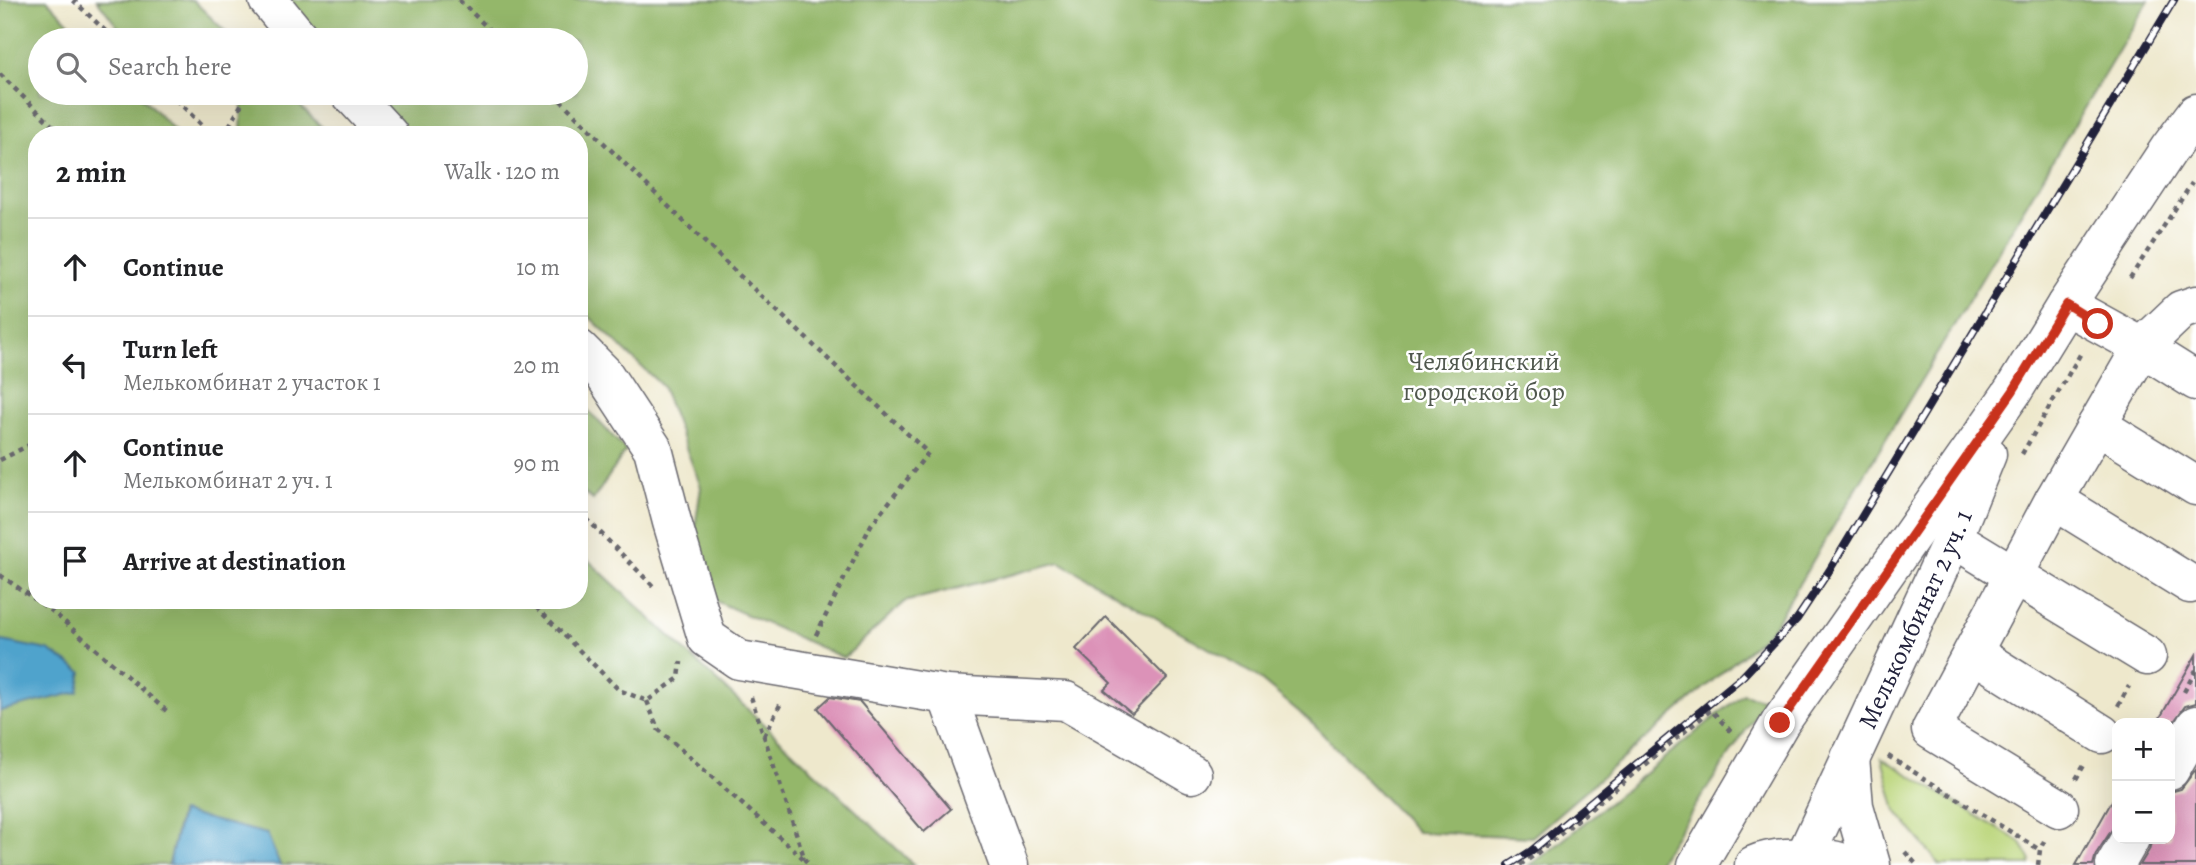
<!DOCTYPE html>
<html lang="en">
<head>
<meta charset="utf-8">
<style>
  :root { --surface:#fff; --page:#f6f6f6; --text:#202124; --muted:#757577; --line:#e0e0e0 }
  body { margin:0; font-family:Alegreya,serif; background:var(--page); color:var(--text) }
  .controls { position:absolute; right:21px; bottom:21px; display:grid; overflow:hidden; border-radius:14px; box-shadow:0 7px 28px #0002 }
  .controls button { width:63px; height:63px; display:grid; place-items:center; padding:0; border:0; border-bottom:2px solid var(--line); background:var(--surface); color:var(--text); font:35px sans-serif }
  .stop { position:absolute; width:21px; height:21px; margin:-16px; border:5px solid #c8321e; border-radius:50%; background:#fff }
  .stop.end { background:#c8321e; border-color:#fff; box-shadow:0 2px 7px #0008 }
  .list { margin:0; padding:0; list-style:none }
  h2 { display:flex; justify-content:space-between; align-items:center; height:91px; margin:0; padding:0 28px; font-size:30px }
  h2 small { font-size:23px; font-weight:400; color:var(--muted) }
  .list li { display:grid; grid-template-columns:46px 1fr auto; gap:21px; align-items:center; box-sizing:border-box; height:98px; padding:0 28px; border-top:2px solid var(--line) }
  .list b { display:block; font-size:26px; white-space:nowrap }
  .list p { margin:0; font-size:23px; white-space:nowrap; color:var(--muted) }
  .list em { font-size:23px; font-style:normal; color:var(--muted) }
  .icon { flex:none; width:38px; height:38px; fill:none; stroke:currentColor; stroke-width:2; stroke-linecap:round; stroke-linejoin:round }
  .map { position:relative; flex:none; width:2196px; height:865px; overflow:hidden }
  .search { position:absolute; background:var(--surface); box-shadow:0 7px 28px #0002; left:28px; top:28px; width:560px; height:77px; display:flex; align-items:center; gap:18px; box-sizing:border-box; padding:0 24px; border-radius:38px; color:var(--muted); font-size:26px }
  .panel { position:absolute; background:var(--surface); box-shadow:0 7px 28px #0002; left:28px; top:126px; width:560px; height:483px; border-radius:28px }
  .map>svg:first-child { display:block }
  .green { fill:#bbd67b; stroke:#6e7c5b; stroke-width:2 }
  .forest { fill:#94b76b; stroke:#5b6c53; stroke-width:2 }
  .water { fill:#50a3cc; stroke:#396284; stroke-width:2 }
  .building { fill:#dc92b8 }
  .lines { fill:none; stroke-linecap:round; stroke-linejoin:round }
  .minor-casing { stroke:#69676e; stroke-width:41 }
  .path { stroke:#69676e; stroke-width:4.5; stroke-dasharray:5 5; stroke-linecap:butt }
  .minor { stroke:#fff; stroke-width:38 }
  .rail-casing { stroke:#22223b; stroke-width:8 }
  .rail { stroke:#fff; stroke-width:5; stroke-dasharray:16; stroke-linecap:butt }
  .route { stroke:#c8321e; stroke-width:9 }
  .labels { text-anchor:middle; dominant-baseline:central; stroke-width:5; stroke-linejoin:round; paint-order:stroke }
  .park-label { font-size:26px; fill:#50584e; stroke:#fff }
  .street-label { font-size:26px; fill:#22223b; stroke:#fff }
</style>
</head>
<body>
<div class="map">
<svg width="2196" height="865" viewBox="0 0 2196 865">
  <rect width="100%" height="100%" fill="#fff"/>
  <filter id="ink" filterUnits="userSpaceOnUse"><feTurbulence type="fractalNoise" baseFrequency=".0143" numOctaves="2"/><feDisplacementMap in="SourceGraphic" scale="14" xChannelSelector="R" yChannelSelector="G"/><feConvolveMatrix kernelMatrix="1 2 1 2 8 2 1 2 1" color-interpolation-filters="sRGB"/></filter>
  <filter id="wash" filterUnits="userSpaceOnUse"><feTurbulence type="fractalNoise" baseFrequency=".00686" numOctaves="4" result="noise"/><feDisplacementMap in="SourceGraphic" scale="28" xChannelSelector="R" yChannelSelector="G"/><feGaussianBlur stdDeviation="1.57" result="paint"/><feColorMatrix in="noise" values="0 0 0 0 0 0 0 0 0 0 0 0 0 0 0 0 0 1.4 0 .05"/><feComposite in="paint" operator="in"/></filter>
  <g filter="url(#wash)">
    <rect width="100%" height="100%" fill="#eee8cc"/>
    <polygon class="green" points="1882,758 2020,842 2031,860 2030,865 1940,865 1896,811"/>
    <g class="forest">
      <polygon points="0,0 47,0 86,40 40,40 40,93 138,93 179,135 37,135 37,600 579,600 579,548 588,560 914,865 280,865 267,834 180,813 169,865 0,865 0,711 30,702 0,643"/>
      <polygon points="97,0 193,0 234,40 128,40"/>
      <polygon points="261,0 2149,0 1772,629 1532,837 1417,832 1310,721 1256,676 1060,562 904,602 844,658 686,588 701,487 662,386 579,307 579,135 401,135 358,93 576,93 576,40 303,40"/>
      <polygon points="221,93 287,93 330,135 241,135 242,103"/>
      <polygon points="579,401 626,450 593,500 579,489"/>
      <polygon points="1743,694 1766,700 1656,865 1529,865 1547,853"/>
    </g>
    <g class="water">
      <polygon points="2,641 48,650 82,672 78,692 0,711 0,643"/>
      <polygon points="181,812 267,834 280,865 169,865"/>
    </g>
    <g id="blocks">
      <g class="building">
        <polygon points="1106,617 1167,678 1132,714 1104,690 1111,683 1076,649"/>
        <polygon points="2196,655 2196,703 2185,706 2170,727 2170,723 2157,723"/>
        <polygon points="830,697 860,702 951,809 924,832 818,708"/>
        <polygon points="2196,769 2196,865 2140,865 2149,850 2152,839 2170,839 2170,792 2181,789"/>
        <polygon points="2117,792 2117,822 2096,854 2093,865 2076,865"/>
      </g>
    </g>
  </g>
  <g filter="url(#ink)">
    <use href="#blocks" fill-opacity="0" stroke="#69676e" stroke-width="2"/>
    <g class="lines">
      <g class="minor-casing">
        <g id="minor">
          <polyline points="268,0 301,40"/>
          <polyline points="350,93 389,135"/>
          <polyline points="2066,305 2142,347 2196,381"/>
          <polyline points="579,349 603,373 653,449 672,522 707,638 739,660 947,695 1066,701 1192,774"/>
          <polyline points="2097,425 2196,486"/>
          <polyline points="2054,500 2190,584"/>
          <polyline points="1953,538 2147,656"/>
          <polyline points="1973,653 2102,734"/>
          <polyline points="947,695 1009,865"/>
          <polyline points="1850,758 1854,806 1871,865"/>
          <polyline points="2170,770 2196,725"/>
          <polyline points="2059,808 1931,730 2054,500 2142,347 2181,310 2196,305"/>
          <polyline points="1697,865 1780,723 2013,391 2066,305 2169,149 2196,113"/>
          <path d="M1754,865C1776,855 1827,855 1849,865"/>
          <path id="s1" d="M1801,865L1953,538L1987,454"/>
          <polyline points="2115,865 2130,839"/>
        </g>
      </g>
      <g class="path">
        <polyline points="73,0 115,40"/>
        <polyline points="459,0 500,40"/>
        <polyline points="0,74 62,135"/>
        <polyline points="169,93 212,135"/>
        <polyline points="553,93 721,258 928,453 871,525 814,639"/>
        <polyline points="224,135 248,93"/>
        <polyline points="2130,278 2192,183"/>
        <polyline points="2022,454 2081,353"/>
        <polyline points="0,460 37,441"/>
        <polyline points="579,511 655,588"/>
        <polyline points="0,575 52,611 170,714"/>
        <polyline points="529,600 619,690 647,701 679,678 681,662"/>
        <polyline points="2184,692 2196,670"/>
        <polyline points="751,697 805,860 810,865"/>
        <polyline points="647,701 658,729 805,860"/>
        <polyline points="2118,706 2129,686"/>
        <polyline points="764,736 781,703"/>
        <polyline points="1888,756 2040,850"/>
        <polyline points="2076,779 2086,762"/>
        <polyline points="1905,852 1917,865"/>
        <polyline points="1520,865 1535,855 1711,710 1734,735"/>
        <polyline points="2038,865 2040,850 2045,839"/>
      </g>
      <use href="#minor" class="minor"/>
      <g class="rail-casing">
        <polyline id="rail" points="1509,865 1531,851 1743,676 1797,619 1829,571 2174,0"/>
      </g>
      <use href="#rail" class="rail"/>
    </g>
  </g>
  <g class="lines" filter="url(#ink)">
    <polyline class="route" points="1780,723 2013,391 2066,304 2098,324"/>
  </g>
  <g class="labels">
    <g class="park-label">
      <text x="1484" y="361">Челябинский<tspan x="1484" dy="30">городской бор</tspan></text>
    </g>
    <g class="street-label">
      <text stroke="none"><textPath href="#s1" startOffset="271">Мелькомбинат 2 уч. 1</textPath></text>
    </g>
  </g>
</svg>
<div class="controls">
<button>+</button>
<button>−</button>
</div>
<div class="stop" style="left:2098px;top:324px"></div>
<div class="stop end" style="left:1780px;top:723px"></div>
<div class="search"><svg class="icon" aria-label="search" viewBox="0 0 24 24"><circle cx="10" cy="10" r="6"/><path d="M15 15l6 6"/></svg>Search here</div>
<section class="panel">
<h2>2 min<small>Walk · 120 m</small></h2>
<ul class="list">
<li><svg class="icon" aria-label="ahead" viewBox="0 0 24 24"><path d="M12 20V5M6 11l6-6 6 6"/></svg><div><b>Continue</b></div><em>10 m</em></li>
<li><svg class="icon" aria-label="left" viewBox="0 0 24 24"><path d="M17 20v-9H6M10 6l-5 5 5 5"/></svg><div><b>Turn left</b><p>Мелькомбинат 2 участок 1</p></div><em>20 m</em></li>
<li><svg class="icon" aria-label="ahead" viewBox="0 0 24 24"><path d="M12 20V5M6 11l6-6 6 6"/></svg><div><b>Continue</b><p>Мелькомбинат 2 уч. 1</p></div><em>90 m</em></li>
<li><svg class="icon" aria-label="arrive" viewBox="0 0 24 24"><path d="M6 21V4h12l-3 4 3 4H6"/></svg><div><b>Arrive at destination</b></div></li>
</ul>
</section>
</div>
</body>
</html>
